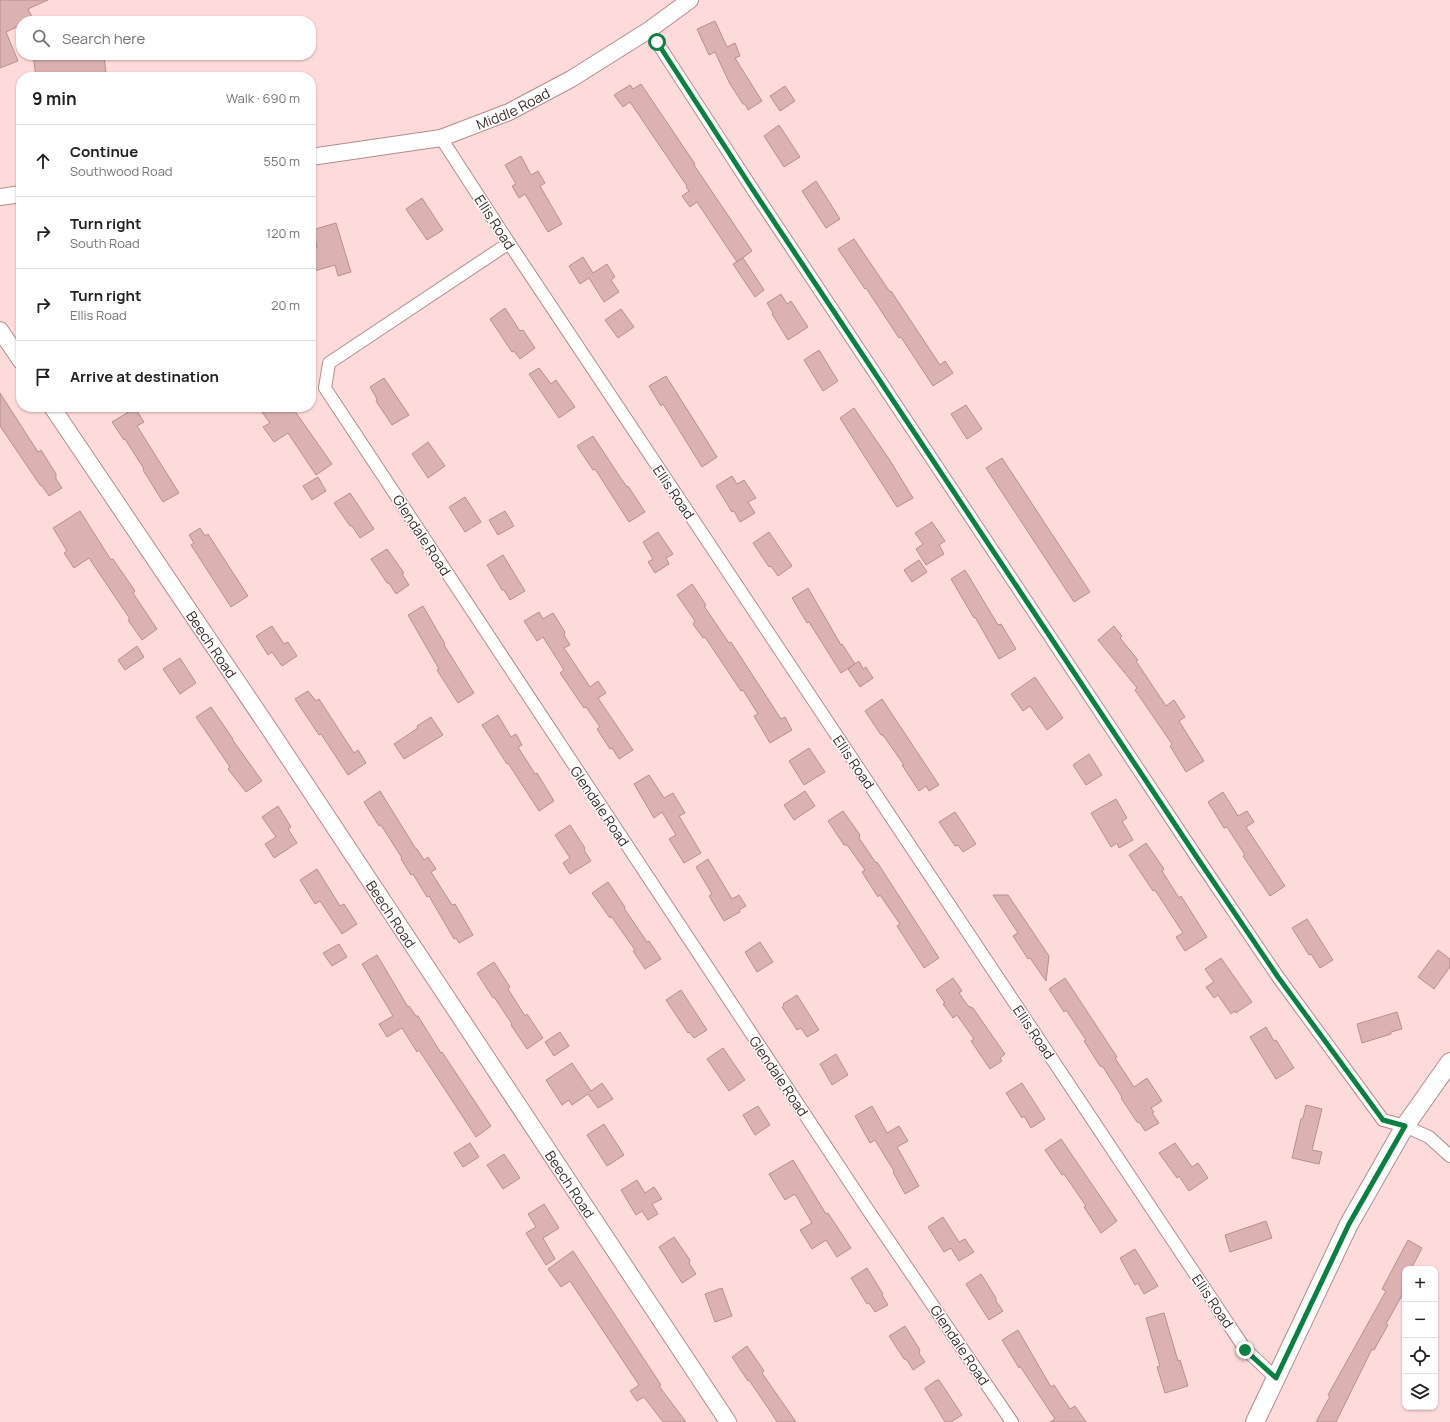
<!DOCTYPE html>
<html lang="en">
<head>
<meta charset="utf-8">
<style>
  :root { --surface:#fff; --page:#f2f2f2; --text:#202124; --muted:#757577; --line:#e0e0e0 }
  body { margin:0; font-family:Manrope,sans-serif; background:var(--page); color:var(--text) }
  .controls { position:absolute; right:12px; bottom:12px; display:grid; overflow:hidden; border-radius:8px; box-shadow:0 1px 3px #0004 }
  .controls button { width:36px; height:36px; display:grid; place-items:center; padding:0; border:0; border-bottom:1px solid var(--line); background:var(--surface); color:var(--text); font:20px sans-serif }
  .stop { position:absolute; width:12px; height:12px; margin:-9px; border:3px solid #0b8043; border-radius:50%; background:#fff }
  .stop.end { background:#0b8043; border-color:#fff; box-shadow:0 1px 4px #0008 }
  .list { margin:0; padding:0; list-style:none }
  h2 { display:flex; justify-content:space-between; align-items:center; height:52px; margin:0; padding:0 16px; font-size:17px }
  h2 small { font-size:13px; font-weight:400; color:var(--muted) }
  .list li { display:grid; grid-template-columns:26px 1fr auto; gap:12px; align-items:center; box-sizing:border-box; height:72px; padding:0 16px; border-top:1px solid var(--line) }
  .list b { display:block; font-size:15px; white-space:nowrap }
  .list p { margin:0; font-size:13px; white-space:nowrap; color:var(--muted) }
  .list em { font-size:13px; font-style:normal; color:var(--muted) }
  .icon { flex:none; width:22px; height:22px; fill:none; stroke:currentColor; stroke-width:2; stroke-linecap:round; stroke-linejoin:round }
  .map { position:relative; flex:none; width:1450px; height:1422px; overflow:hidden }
  .search { position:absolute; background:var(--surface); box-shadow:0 1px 3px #0004; left:16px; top:16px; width:300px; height:44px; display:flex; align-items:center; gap:10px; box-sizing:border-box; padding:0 14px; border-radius:16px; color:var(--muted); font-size:15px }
  .panel { position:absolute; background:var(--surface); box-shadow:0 1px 3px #0004; left:16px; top:72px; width:300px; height:340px; border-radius:16px }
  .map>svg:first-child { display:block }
  .building { fill:#dbb1b1; stroke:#b78f8f }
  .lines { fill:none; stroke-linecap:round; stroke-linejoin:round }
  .minor-casing { stroke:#b38c8b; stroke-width:14 }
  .tertiary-casing { stroke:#b38c8b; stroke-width:18 }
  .secondary-casing { stroke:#b38c8b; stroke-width:20 }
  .minor { stroke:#fff; stroke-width:12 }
  .tertiary { stroke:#fff; stroke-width:16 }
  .secondary { stroke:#fff; stroke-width:18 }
  .route { stroke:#0b8043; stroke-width:5 }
  .labels { text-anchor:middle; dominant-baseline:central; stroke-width:3; stroke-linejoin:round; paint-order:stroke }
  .street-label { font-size:14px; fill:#3b2b2b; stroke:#fff }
</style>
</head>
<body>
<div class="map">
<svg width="1450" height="1422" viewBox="0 0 1450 1422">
  <rect width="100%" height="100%" fill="#fedbdb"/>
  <g class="building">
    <polygon points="0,0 48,0 28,9 33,19 29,21 21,21 21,25 6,32 18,61 0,68"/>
    <polygon points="715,21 727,47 735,43 740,56 735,58 762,101 748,110 745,104 743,104 730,84 715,52 709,55 697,29"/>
    <polygon points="33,55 98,55 98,58 104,57 106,72 66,77 36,77"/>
    <polygon points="641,84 695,164 694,165 752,251 737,262 697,202 690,207 682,196 689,191 686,187 687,186 630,102 623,107 614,95 630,85 633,89"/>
    <polygon points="785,86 795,101 780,111 770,96"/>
    <polygon points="779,125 800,157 784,167 764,136"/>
    <polygon points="521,156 531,175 538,171 545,183 540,186 562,224 548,232 525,194 519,198 512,186 516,184 505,165"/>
    <polygon points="816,181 840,219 826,228 802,191"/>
    <polygon points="422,198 443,230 427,240 406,209"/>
    <polygon points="336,223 351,272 338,276 335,265 311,272 311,249 317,247 312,230"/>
    <polygon points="854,239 890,292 891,291 940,365 945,361 953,373 933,386 901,337 899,338 866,288 865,289 838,249"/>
    <polygon points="583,257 593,273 607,264 615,277 611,280 619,292 604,302 589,278 580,284 569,266"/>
    <polygon points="743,258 764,290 755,297 733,264"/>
    <polygon points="781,294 787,304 791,301 808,327 788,340 772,314 773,313 767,303"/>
    <polygon points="505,308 520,331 523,330 535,348 520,359 514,351 512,352 490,319"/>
    <polygon points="621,309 634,327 618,338 605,320"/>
    <polygon points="819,350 838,381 823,391 804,360"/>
    <polygon points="539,368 551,384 556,380 575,407 559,418 529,374"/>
    <polygon points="666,376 717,457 702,467 663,404 661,406 649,386"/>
    <polygon points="384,378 409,415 392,425 376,401 377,399 370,387"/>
    <polygon points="0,393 38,452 41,450 56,474 56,479 62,488 49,496 42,486 40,485 0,426"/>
    <polygon points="966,405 982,429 967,439 951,414"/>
    <polygon points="258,407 292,407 332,464 316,475 288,433 274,442 263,427 270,423"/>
    <polygon points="135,408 144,422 137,426 179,493 163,502 143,470 144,469 125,439 124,440 112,422"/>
    <polygon points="854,408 889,459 913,498 897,507 840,418"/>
    <polygon points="593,436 618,474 627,487 628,486 645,512 629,522 595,469 593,470 577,446"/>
    <polygon points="428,442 445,466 428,478 412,454"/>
    <polygon points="1002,458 1090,592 1074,602 986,468"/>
    <polygon points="732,476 737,484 744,480 756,498 748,502 755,513 740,522 734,511 732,512 716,486"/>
    <polygon points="318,477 326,491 312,500 303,486"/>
    <polygon points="350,493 374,529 360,538 352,526 350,526 334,503"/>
    <polygon points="465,497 481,522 465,532 449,507"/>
    <polygon points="80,511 111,560 113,559 135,591 133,593 157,629 142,640 128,620 130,619 89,558 74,568 64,553 67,551 53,528"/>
    <polygon points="505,511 514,526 498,535 489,520"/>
    <polygon points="932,522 945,541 939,545 944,554 926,565 916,549 923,544 915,533"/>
    <polygon points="200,528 205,536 208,534 248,596 231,607 191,545 194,543 189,535"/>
    <polygon points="658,532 673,554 666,558 669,564 655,573 648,562 653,559 643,542"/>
    <polygon points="769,532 792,566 778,576 771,566 769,567 753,543"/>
    <polygon points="387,549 404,573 402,574 409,585 396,594 389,583 387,583 371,559"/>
    <polygon points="503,555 525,591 510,600 504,590 502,590 487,565"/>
    <polygon points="919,560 927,572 912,582 904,570"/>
    <polygon points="965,570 998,625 1001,624 1016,649 999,659 975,617 974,618 951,579"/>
    <polygon points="692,584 706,605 704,606 729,643 731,642 781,719 785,717 792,730 770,743 754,716 758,714 743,690 741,691 705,637 703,638 693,624 695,621 677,595"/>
    <polygon points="808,588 841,645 842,644 855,664 841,673 809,622 807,623 792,598"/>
    <polygon points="423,606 445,644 444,645 474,693 458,703 437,670 439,669 408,615"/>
    <polygon points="539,612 543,619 553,613 565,632 564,635 570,645 564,648 590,687 598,681 606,693 598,698 633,750 619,759 612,748 610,749 597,729 600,727 586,707 584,708 560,673 564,670 543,637 537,641 524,621"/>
    <polygon points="272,626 284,644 288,642 297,656 282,666 272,652 268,655 256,636"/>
    <polygon points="1114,626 1122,636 1120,638 1138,660 1136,661 1166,706 1174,700 1185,717 1179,721 1204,761 1186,772 1170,746 1172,744 1135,690 1137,688 1098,640"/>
    <polygon points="137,646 144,657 125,670 118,660"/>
    <polygon points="180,658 196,683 180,694 163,669"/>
    <polygon points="859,661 863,669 866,667 873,678 860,687 848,669"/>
    <polygon points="1035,677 1063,718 1047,730 1030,706 1023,711 1011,694"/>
    <polygon points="308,691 316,701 319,699 354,753 358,750 366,763 348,775 321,734 319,735 295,699"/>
    <polygon points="882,699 939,785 929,791 926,786 919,791 902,765 904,765 883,735 881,735 865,711"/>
    <polygon points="211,707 233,739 232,739 262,781 246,792 228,769 230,767 196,717"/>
    <polygon points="498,715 511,737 516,734 522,745 518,747 535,774 537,773 554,801 539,811 508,763 507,764 482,725"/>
    <polygon points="431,717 443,735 404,759 394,744 418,728 417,726"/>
    <polygon points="809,748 825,772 804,785 789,761"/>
    <polygon points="1089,754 1102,775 1086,785 1073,765"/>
    <polygon points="649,775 664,798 673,793 685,813 679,816 701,853 684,863 669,839 676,835 662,812 654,818 634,784"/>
    <polygon points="380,791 416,849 417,849 424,860 428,857 436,869 431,872 452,905 455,904 473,935 459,943 456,938 454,939 429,896 427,897 413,874 411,875 401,859 402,858 381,825 379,826 364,802"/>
    <polygon points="805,791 815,806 794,820 784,805"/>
    <polygon points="1223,792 1238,816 1247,811 1254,822 1246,827 1285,886 1270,896 1243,856 1245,855 1227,827 1224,828 1208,802"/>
    <polygon points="1116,799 1127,818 1122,821 1133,840 1119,848 1117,843 1111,847 1091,813"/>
    <polygon points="278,806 291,827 288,829 297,843 274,858 265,844 276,837 262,817"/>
    <polygon points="843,811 860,835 859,838 876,863 877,862 939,958 924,968 897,926 900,924 880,895 878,897 862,872 865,870 847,845 844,845 828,821"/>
    <polygon points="955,812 976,844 963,852 958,845 955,846 939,822"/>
    <polygon points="570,825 585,848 584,850 591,861 570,874 563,863 570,858 555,835"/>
    <polygon points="1146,843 1164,869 1162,871 1179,898 1181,896 1207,937 1185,951 1176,937 1183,933 1155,890 1153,891 1129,855"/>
    <polygon points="708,859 732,899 739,895 746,906 739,910 740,912 724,921 709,896 712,894 696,867"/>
    <polygon points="317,869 340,906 344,904 357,924 342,934 320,901 315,904 300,880"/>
    <polygon points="608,882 625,907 624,908 647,942 649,941 661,959 645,969 633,951 635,950 611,916 610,918 592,893"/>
    <polygon points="993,895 1008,895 1049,956 1046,981 1030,958 1028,959 1013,936 1018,933"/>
    <polygon points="1307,919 1333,960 1320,968 1311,954 1309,955 1292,928"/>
    <polygon points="760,942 773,962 757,972 745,952"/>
    <polygon points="339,944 347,957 332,966 323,953"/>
    <polygon points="1438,950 1450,959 1450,967 1434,989 1418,977"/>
    <polygon points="377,955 408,1007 409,1006 416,1016 418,1016 441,1053 442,1052 491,1126 476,1137 419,1050 417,1052 402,1028 387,1037 379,1024 393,1016 362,964"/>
    <polygon points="1221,958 1252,1002 1236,1013 1235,1011 1231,1014 1218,995 1214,998 1206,987 1214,982 1205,969"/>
    <polygon points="494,962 510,987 508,989 525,1016 527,1014 543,1038 527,1049 511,1025 512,1024 494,997 493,998 477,973"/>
    <polygon points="953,978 962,991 959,993 968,1006 973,1008 1005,1054 1000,1058 1002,1061 990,1069 971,1041 974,1039 957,1015 953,1018 943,1004 945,1003 936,990"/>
    <polygon points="1065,978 1117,1057 1115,1058 1134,1087 1147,1078 1162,1101 1151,1108 1154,1112 1152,1113 1159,1123 1145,1131 1140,1123 1137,1122 1121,1098 1122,1097 1103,1067 1100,1066 1084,1041 1086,1040 1066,1010 1064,1012 1049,989"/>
    <polygon points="681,990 707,1030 694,1038 689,1032 688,1033 666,1000"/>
    <polygon points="797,995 819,1030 807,1037 801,1028 797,1030 782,1007 784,1005 783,1004"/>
    <polygon points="1397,1012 1402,1029 1391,1032 1391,1034 1362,1043 1357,1024"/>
    <polygon points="1266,1027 1274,1041 1276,1040 1294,1068 1276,1079 1250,1037"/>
    <polygon points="560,1032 569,1046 554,1056 545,1042"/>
    <polygon points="723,1048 745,1080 729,1091 707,1059"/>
    <polygon points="836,1054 848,1075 832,1085 820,1064"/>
    <polygon points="572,1063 591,1091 602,1083 613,1099 598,1108 588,1094 572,1105 569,1100 562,1105 546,1080"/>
    <polygon points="1022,1083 1045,1119 1031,1128 1024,1116 1022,1118 1006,1093"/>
    <polygon points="1306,1105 1322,1109 1312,1150 1322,1152 1319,1164 1292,1158 1301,1119 1303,1118"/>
    <polygon points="758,1106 770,1125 755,1135 743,1115"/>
    <polygon points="872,1106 887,1133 899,1126 908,1141 897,1147 919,1186 905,1194 893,1172 894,1171 875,1140 870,1143 855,1116"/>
    <polygon points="604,1124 624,1155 607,1166 587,1135"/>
    <polygon points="1061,1139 1117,1221 1101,1233 1084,1207 1086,1206 1064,1174 1062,1175 1045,1150"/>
    <polygon points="470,1143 479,1157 463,1167 454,1153"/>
    <polygon points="1175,1143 1192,1167 1198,1163 1208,1178 1189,1191 1179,1176 1177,1178 1159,1153"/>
    <polygon points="504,1154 520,1178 503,1189 487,1165"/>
    <polygon points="793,1160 826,1214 828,1213 851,1248 837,1257 826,1240 812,1249 800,1230 812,1223 795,1194 785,1200 769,1174"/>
    <polygon points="637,1180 645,1193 654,1187 662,1199 652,1204 658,1214 648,1220 642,1211 636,1215 621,1190"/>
    <polygon points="544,1204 559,1228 543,1238 555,1259 546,1265 526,1233 536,1227 528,1214"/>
    <polygon points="943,1217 959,1242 965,1239 974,1252 959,1261 951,1248 944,1252 928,1227"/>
    <polygon points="1266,1221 1272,1238 1230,1252 1225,1235"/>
    <polygon points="674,1237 690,1260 689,1263 696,1274 682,1283 659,1247"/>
    <polygon points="1408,1240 1422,1248 1411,1269 1405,1269 1405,1290 1386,1324 1388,1325 1374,1350 1372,1349 1336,1422 1316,1422 1330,1396 1328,1395 1386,1291 1382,1289"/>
    <polygon points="1135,1249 1158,1286 1144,1294 1138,1283 1135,1285 1120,1258"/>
    <polygon points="573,1251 661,1385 659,1386 686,1422 663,1422 644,1397 637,1401 630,1391 639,1385 570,1281 561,1287 548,1269"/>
    <polygon points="867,1268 883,1294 882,1295 888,1305 875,1312 869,1303 867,1304 851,1278"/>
    <polygon points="981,1274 996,1298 996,1301 1003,1311 989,1320 966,1284"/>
    <polygon points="722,1288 732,1316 715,1322 705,1294"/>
    <polygon points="1164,1313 1178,1361 1180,1360 1188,1386 1165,1393 1157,1367 1160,1366 1146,1318"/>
    <polygon points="905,1326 920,1350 919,1353 925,1362 913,1370 907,1360 904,1359 889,1336"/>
    <polygon points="1018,1330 1051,1387 1054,1385 1070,1409 1075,1406 1086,1422 1050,1422 1055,1419 1020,1366 1019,1368 1002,1340"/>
    <polygon points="747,1346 764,1371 762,1373 796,1422 777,1422 770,1411 749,1380 748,1381 732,1357"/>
    <polygon points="937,1380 939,1380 962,1415 951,1422 945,1422 925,1389 925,1388"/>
  </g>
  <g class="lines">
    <g class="minor-casing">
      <g id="minor">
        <polyline points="649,30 753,190 1198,859 1278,977 1383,1120 1405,1126 1429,1137 1450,1156"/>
        <polyline points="441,138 509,243 1245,1349 1276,1378"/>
        <polyline points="509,243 329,363 325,388 868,1210 1012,1422"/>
      </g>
    </g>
    <g class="tertiary-casing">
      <g id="tertiary">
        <path id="s1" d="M311,157L441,138L509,112L571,79L649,30L690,0"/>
        <polyline points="0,197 21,194"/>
        <polyline points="0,330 21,361"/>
        <path id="s2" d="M52,407L272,733L728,1422"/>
      </g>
    </g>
    <g class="secondary-casing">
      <polyline id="secondary" points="1255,1422 1349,1224 1405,1126 1450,1062"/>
    </g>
    <use href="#minor" class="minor"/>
    <use href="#tertiary" class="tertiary"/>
    <use href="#secondary" class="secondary"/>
  </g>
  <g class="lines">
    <polyline class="route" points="657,42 753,190 1198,859 1278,977 1383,1120 1405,1126 1349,1224 1276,1378 1245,1350"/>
  </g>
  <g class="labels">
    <g class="street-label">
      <text stroke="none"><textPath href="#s1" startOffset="209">Middle Road</textPath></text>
      <text transform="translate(495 222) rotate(57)">Ellis Road</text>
      <text transform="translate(674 492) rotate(56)">Ellis Road</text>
      <text transform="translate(422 535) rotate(57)">Glendale Road</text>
      <text stroke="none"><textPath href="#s2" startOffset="286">Beech Road</textPath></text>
      <text transform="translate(854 762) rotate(56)">Ellis Road</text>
      <text transform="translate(600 806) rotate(56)">Glendale Road</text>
      <text stroke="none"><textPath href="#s2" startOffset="610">Beech Road</textPath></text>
      <text transform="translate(1034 1032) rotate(56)">Ellis Road</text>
      <text transform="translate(779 1076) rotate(56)">Glendale Road</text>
      <text stroke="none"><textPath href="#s2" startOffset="934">Beech Road</textPath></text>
      <text transform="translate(1213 1301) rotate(56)">Ellis Road</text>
      <text transform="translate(960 1345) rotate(56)">Glendale Road</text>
    </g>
  </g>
</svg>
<div class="controls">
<button>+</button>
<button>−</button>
<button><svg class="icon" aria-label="locate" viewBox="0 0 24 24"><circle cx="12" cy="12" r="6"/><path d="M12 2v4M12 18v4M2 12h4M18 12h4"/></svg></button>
<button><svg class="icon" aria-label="layers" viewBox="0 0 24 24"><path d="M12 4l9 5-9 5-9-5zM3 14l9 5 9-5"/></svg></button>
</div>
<div class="stop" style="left:657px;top:42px"></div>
<div class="stop end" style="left:1245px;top:1350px"></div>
<div class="search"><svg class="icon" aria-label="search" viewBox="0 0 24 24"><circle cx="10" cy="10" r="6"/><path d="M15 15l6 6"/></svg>Search here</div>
<section class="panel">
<h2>9 min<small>Walk · 690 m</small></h2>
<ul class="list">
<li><svg class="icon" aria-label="ahead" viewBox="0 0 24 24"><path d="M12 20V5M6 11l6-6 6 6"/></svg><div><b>Continue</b><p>Southwood Road</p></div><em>550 m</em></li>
<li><svg class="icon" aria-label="right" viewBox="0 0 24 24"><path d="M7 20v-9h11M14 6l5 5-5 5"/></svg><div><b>Turn right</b><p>South Road</p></div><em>120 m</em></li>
<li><svg class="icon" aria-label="right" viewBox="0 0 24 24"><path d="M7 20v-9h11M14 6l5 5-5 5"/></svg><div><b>Turn right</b><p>Ellis Road</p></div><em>20 m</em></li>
<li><svg class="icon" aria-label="arrive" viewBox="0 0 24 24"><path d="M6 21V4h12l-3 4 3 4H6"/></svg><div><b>Arrive at destination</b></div></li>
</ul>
</section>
</div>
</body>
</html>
